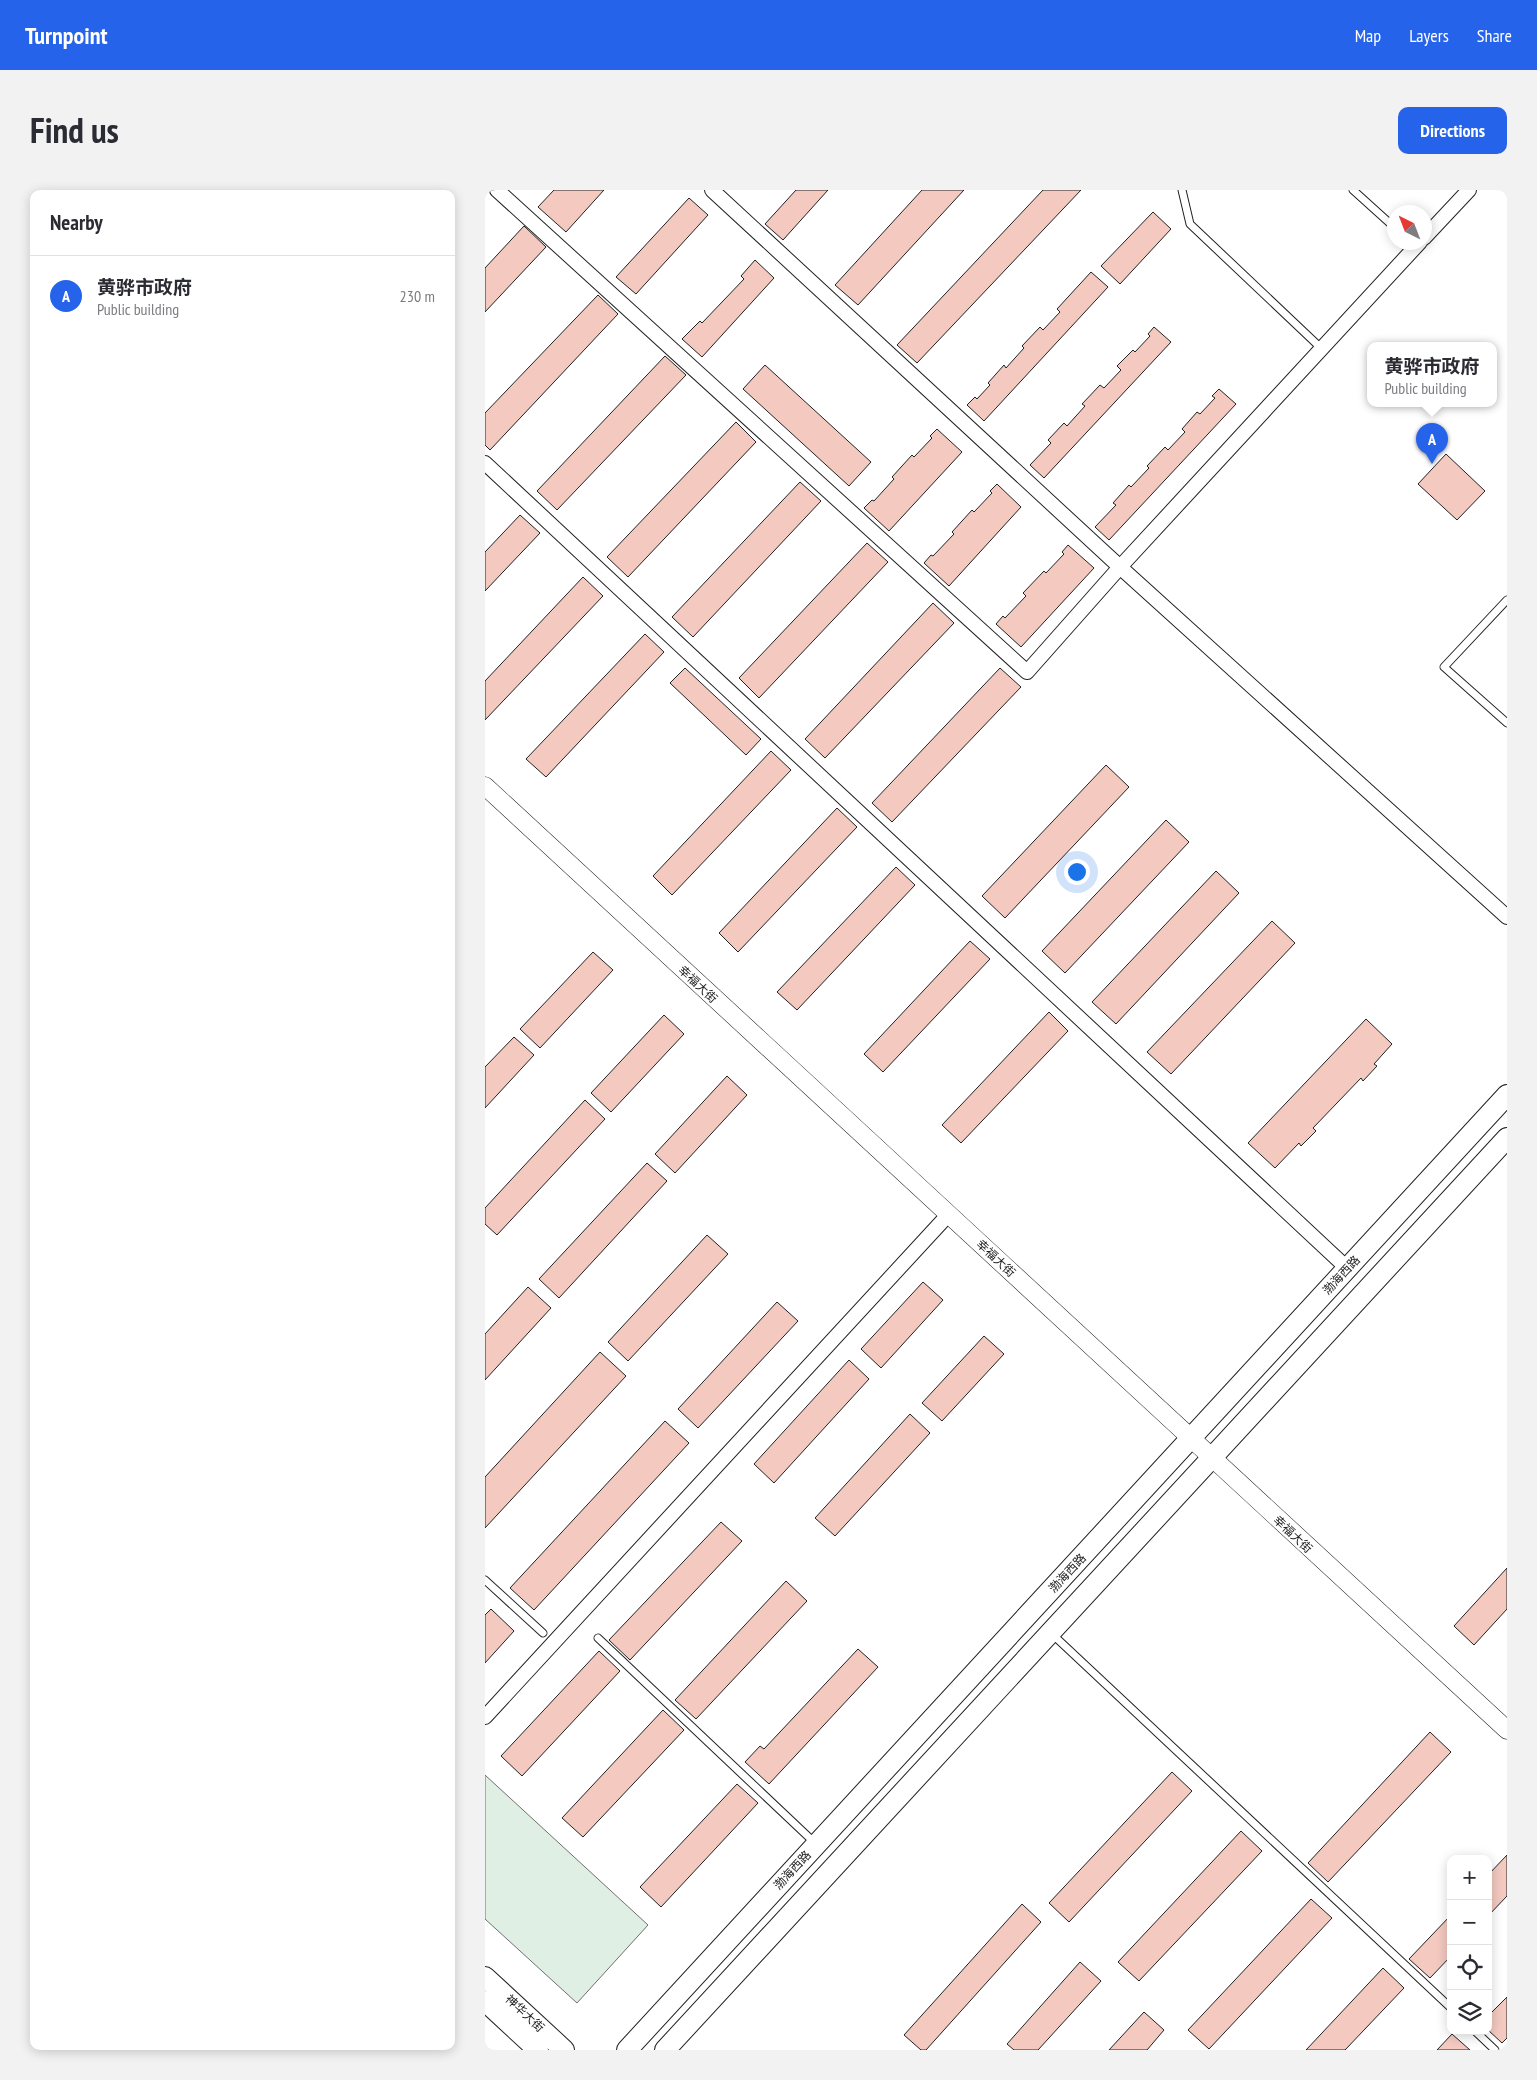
<!DOCTYPE html>
<html lang="en">
<head>
<meta charset="utf-8">
<style>
  :root { --surface:#fff; --page:#f2f2f3; --text:#2b2b33; --muted:#7c7c81; --line:#e1e1e2; --accent:#2563eb }
  body { margin:0; font-family:"PT Sans Narrow","Noto Sans SC",sans-serif; background:var(--page); color:var(--text) }
  .controls { position:absolute; right:15px; bottom:15px; display:grid; overflow:hidden; border-radius:10px; box-shadow:0 2px 12px #0003 }
  .controls button { width:45px; height:45px; display:grid; place-items:center; padding:0; border:0; border-bottom:1px solid var(--line); background:var(--surface); color:var(--text); font:25px sans-serif }
  .compass { position:absolute; left:902px; top:15px; width:45px; height:45px; border-radius:50%; background:var(--surface); box-shadow:0 2px 12px #0003; rotate:318deg }
  .you { position:absolute; left:591px; top:681px; width:18px; height:18px; margin:-12px; border:4px solid #fff; border-radius:50%; background:#1a73e8; box-shadow:0 0 0 8px #1a73e833 }
  .badge { display:grid; place-items:center; width:32px; height:32px; border-radius:50%; background:var(--accent); color:#fff; font-size:16px; font-weight:700 }
  .pin { position:absolute; translate:-50% -41px; filter:drop-shadow(0 1px 2px #0008) }
  .pin::after { content:''; position:absolute; top:26px; width:18px; height:15px; background:inherit; clip-path:polygon(0 0,100% 0,50% 100%) }
  .popup { position:absolute; left:882px; top:152px; width:130px; height:65px; box-sizing:border-box; display:grid; place-content:center; border-radius:10px; background:var(--surface); filter:drop-shadow(0 1px 4px #0005); font-size:16px; white-space:nowrap; color:var(--muted) }
  .popup b { font-size:19px; color:var(--text) }
  .popup::after { content:''; position:absolute; left:50%; top:100%; margin-left:-10px; border:10px solid transparent; border-top-color:var(--surface) }
  .list { margin:0; padding:0; list-style:none }
  h2 { display:flex; justify-content:space-between; align-items:center; height:65px; margin:0; padding:0 20px; font-size:21px }
  h2 small { font-size:16px; font-weight:400; color:var(--muted) }
  .list li { display:grid; grid-template-columns:32px 1fr auto; gap:15px; align-items:center; box-sizing:border-box; height:80px; padding:0 20px; border-top:1px solid var(--line) }
  .list b { display:block; font-size:19px; white-space:nowrap }
  .list p { margin:0; font-size:16px; white-space:nowrap; color:var(--muted) }
  .list em { font-size:16px; font-style:normal; color:var(--muted) }
  .icon { flex:none; width:28px; height:28px; fill:none; stroke:currentColor; stroke-width:2; stroke-linecap:round; stroke-linejoin:round }
  .map { position:relative; flex:none; width:1022px; height:1860px; overflow:hidden; border-radius:10px }
  header { display:flex; align-items:center; gap:30px; box-sizing:border-box; height:70px; padding:0 25px; background:var(--accent); color:#fff }
  header strong { font-size:24px }
  nav { display:flex; gap:28px; margin-inline-start:auto; font-size:18px }
  .intro { display:flex; align-items:center; justify-content:space-between; box-sizing:border-box; height:120px; padding:0 30px }
  h1 { margin:0; font-size:35px }
  .button { padding:12px 22px; border-radius:10px; background:var(--accent); color:#fff; font-size:18px; font-weight:700 }
  main { display:flex; gap:30px; padding:0 30px }
  aside { flex:1; background:var(--surface); border-radius:10px; box-shadow:0 2px 12px #0003 }
  .map>svg:first-child { display:block }
  .green { fill:#e0efe3; stroke:#6f6f6f }
  .building { fill:#f3c9c0; stroke:#222 }
  .lines { fill:none; stroke-linecap:round; stroke-linejoin:round }
  .service-casing { stroke:#222; stroke-width:9 }
  .minor-casing { stroke:#222; stroke-width:16 }
  .tertiary-casing { stroke:#222; stroke-width:19 }
  .secondary-casing { stroke:#222; stroke-width:22 }
  .service { stroke:#fff; stroke-width:7 }
  .minor { stroke:#fff; stroke-width:14 }
  .tertiary { stroke:#fff; stroke-width:18 }
  .secondary { stroke:#fff; stroke-width:20 }
  .labels { text-anchor:middle; dominant-baseline:central; stroke-width:4; stroke-linejoin:round; paint-order:stroke }
  .street-label { font-size:12px; fill:#222; stroke:#fff }
</style>
</head>
<body>
<header>
<strong>Turnpoint</strong>
<nav><a>Map</a><a>Layers</a><a>Share</a></nav>
</header>
<div class="intro"><h1>Find us</h1><a class="button">Directions</a></div>
<main>
<aside>
<h2>Nearby<small></small></h2>
<ul class="list">
<li><span class="badge">A</span><div><b>黄骅市政府</b><p>Public building</p></div><em>230 m</em></li>
</ul>
</aside>
<div class="map">
<svg width="1022" height="1860" viewBox="0 0 1022 1860">
  <rect width="100%" height="100%" fill="#fff"/>
  <polygon class="green" points="0,1585 163,1735 92,1813 0,1729"/>
  <g class="building">
    <polygon points="69,0 119,0 81,42 53,17"/>
    <polygon points="311,0 343,0 298,50 280,34"/>
    <polygon points="437,0 479,0 373,115 350,95"/>
    <polygon points="558,0 596,0 432,173 412,155"/>
    <polygon points="204,8 223,25 151,104 131,87"/>
    <polygon points="668,22 686,39 635,94 616,76"/>
    <polygon points="39,36 61,57 0,122 0,78"/>
    <polygon points="270,70 289,88 217,167 197,149 215,131 217,133 259,89 256,86"/>
    <polygon points="606,82 623,97 499,231 482,215 490,207 492,209 505,195 503,193 519,175 521,178 539,158 537,156 555,137 558,140 575,122 572,119"/>
    <polygon points="113,105 133,124 5,260 0,255 0,223"/>
    <polygon points="669,137 686,152 559,288 545,275 566,253 563,250 579,233 582,236 600,216 597,214 615,195 619,198 636,180 632,176 648,160 650,162 665,146 663,144"/>
    <polygon points="180,166 201,185 72,320 52,301"/>
    <polygon points="280,175 386,272 364,296 258,199"/>
    <polygon points="734,199 751,214 624,350 610,337 631,315 628,313 644,295 646,297 664,278 662,276 680,257 683,260 700,242 697,239 712,222 715,224 730,208 727,206"/>
    <polygon points="251,232 271,252 143,387 122,367"/>
    <polygon points="452,239 477,262 404,341 379,318 387,310 389,311 409,289 407,287 427,265 429,267 447,248 445,246"/>
    <polygon points="961,264 1000,301 972,330 933,294"/>
    <polygon points="315,292 336,311 208,447 187,427"/>
    <polygon points="512,294 536,317 464,396 439,373 446,365 448,366 469,344 467,342 487,320 489,322 507,303 505,301"/>
    <polygon points="35,325 55,343 0,401 0,362"/>
    <polygon points="382,353 403,372 274,508 254,488"/>
    <polygon points="583,355 609,378 536,457 511,434 518,426 520,428 541,406 538,403 559,381 561,383 579,364 577,362"/>
    <polygon points="98,387 118,406 0,530 0,491"/>
    <polygon points="448,413 469,433 340,568 320,549"/>
    <polygon points="160,444 179,462 61,587 41,569"/>
    <polygon points="200,478 276,549 261,565 185,493"/>
    <polygon points="515,478 536,497 407,632 387,613"/>
    <polygon points="286,561 306,580 187,705 168,686"/>
    <polygon points="621,575 644,597 520,728 497,706"/>
    <polygon points="352,618 372,637 253,762 234,743"/>
    <polygon points="681,630 704,652 580,783 557,761"/>
    <polygon points="411,677 430,695 312,820 292,802"/>
    <polygon points="731,681 754,703 631,834 607,812"/>
    <polygon points="787,731 810,753 686,884 662,862"/>
    <polygon points="485,751 505,769 398,882 379,864"/>
    <polygon points="108,762 128,780 55,858 35,839"/>
    <polygon points="564,822 583,841 476,953 457,935"/>
    <polygon points="179,825 199,844 126,922 106,903"/>
    <polygon points="881,829 907,854 889,874 892,876 878,891 876,888 828,938 831,941 816,956 814,953 790,978 763,953"/>
    <polygon points="29,847 49,865 0,918 0,877"/>
    <polygon points="242,886 262,905 190,983 170,964"/>
    <polygon points="100,910 120,929 12,1045 0,1034 0,1018"/>
    <polygon points="162,973 182,991 74,1108 54,1089"/>
    <polygon points="222,1045 243,1064 143,1171 123,1152"/>
    <polygon points="438,1092 458,1110 396,1178 376,1159"/>
    <polygon points="43,1097 66,1118 0,1190 0,1144"/>
    <polygon points="292,1112 313,1131 213,1238 193,1219"/>
    <polygon points="499,1146 519,1164 457,1231 437,1213"/>
    <polygon points="115,1162 141,1186 0,1338 0,1287"/>
    <polygon points="364,1170 384,1189 289,1293 269,1274"/>
    <polygon points="425,1224 445,1243 350,1346 330,1328"/>
    <polygon points="180,1231 204,1253 49,1420 25,1398"/>
    <polygon points="236,1332 257,1351 145,1470 124,1450"/>
    <polygon points="1022,1378 1022,1419 989,1455 969,1436"/>
    <polygon points="301,1391 322,1411 211,1529 190,1510"/>
    <polygon points="6,1419 29,1441 0,1473 0,1425"/>
    <polygon points="373,1459 393,1477 284,1594 260,1572 275,1556 279,1559"/>
    <polygon points="114,1461 135,1481 37,1586 16,1566"/>
    <polygon points="178,1520 199,1540 98,1647 77,1628"/>
    <polygon points="945,1542 966,1562 843,1692 823,1673"/>
    <polygon points="687,1582 707,1601 584,1732 564,1713"/>
    <polygon points="252,1594 273,1613 176,1717 155,1697"/>
    <polygon points="756,1641 777,1661 654,1791 633,1772"/>
    <polygon points="1022,1665 1022,1706 1003,1726 1003,1685"/>
    <polygon points="826,1709 847,1728 724,1859 703,1840"/>
    <polygon points="537,1714 556,1732 441,1860 436,1860 419,1845"/>
    <polygon points="966,1725 966,1766 945,1788 924,1769"/>
    <polygon points="595,1772 616,1791 553,1860 529,1860 522,1854"/>
    <polygon points="898,1778 919,1798 860,1860 821,1860"/>
    <polygon points="1022,1807 1022,1848 1017,1853 1003,1840 1003,1826"/>
    <polygon points="659,1822 679,1840 662,1860 624,1860"/>
    <polygon points="967,1844 985,1860 952,1860"/>
  </g>
  <g class="lines">
    <g class="service-casing">
      <g id="service">
        <polyline points="697,0 705,34 837,159"/>
        <polyline points="868,0 909,37"/>
        <polyline points="1022,410 959,477 1022,533"/>
        <polyline points="0,1390 58,1443"/>
        <polyline points="566,1443 966,1818"/>
        <polyline points="113,1448 331,1654"/>
        <polyline points="990,1841 1010,1860"/>
      </g>
    </g>
    <g class="minor-casing">
      <g id="minor">
        <polyline points="12,0 542,482 635,377 935,52"/>
        <polyline points="227,0 635,377 1022,727"/>
        <polyline points="939,48 984,0"/>
        <polyline points="0,273 862,1078"/>
        <polyline points="0,1527 463,1025"/>
      </g>
    </g>
    <g class="tertiary-casing">
      <polyline id="tertiary" points="0,596 1022,1540"/>
    </g>
    <g class="secondary-casing">
      <g id="secondary">
        <polyline points="0,1787 79,1860"/>
        <polyline points="0,1811 53,1860"/>
        <polyline points="142,1860 1022,905"/>
        <polyline points="180,1860 1022,948"/>
      </g>
    </g>
    <use href="#service" class="service"/>
    <use href="#minor" class="minor"/>
    <use href="#tertiary" class="tertiary"/>
    <use href="#secondary" class="secondary"/>
  </g>
  <g class="labels">
    <g class="street-label">
      <text transform="translate(213 794) rotate(43)">幸福大街</text>
      <text transform="translate(511 1068) rotate(43)">幸福大街</text>
      <text transform="translate(856 1085) rotate(-47)">渤海西路</text>
      <text transform="translate(808 1344) rotate(43)">幸福大街</text>
      <text transform="translate(582 1383) rotate(-47)">渤海西路</text>
      <text transform="translate(307 1680) rotate(-47)">渤海西路</text>
      <text transform="translate(40 1823) rotate(43)">神华大街</text>
    </g>
  </g>
</svg>
<div class="controls">
<button>+</button>
<button>−</button>
<button><svg class="icon" aria-label="locate" viewBox="0 0 24 24"><circle cx="12" cy="12" r="6"/><path d="M12 2v4M12 18v4M2 12h4M18 12h4"/></svg></button>
<button><svg class="icon" aria-label="layers" viewBox="0 0 24 24"><path d="M12 4l9 5-9 5-9-5zM3 14l9 5 9-5"/></svg></button>
</div>
<svg class="compass" viewBox="-18 -18 36 36"><path d="M0-13l5 13h-10z" fill="#e53935"/><path d="M0 13l5-13h-10z" fill="#7c7c81"/></svg>
<div class="you"></div>
<div class="pin badge" style="left:947px;top:274px">A</div>
<div class="popup"><b>黄骅市政府</b>Public building</div>
</div>
</main>
</body>
</html>
